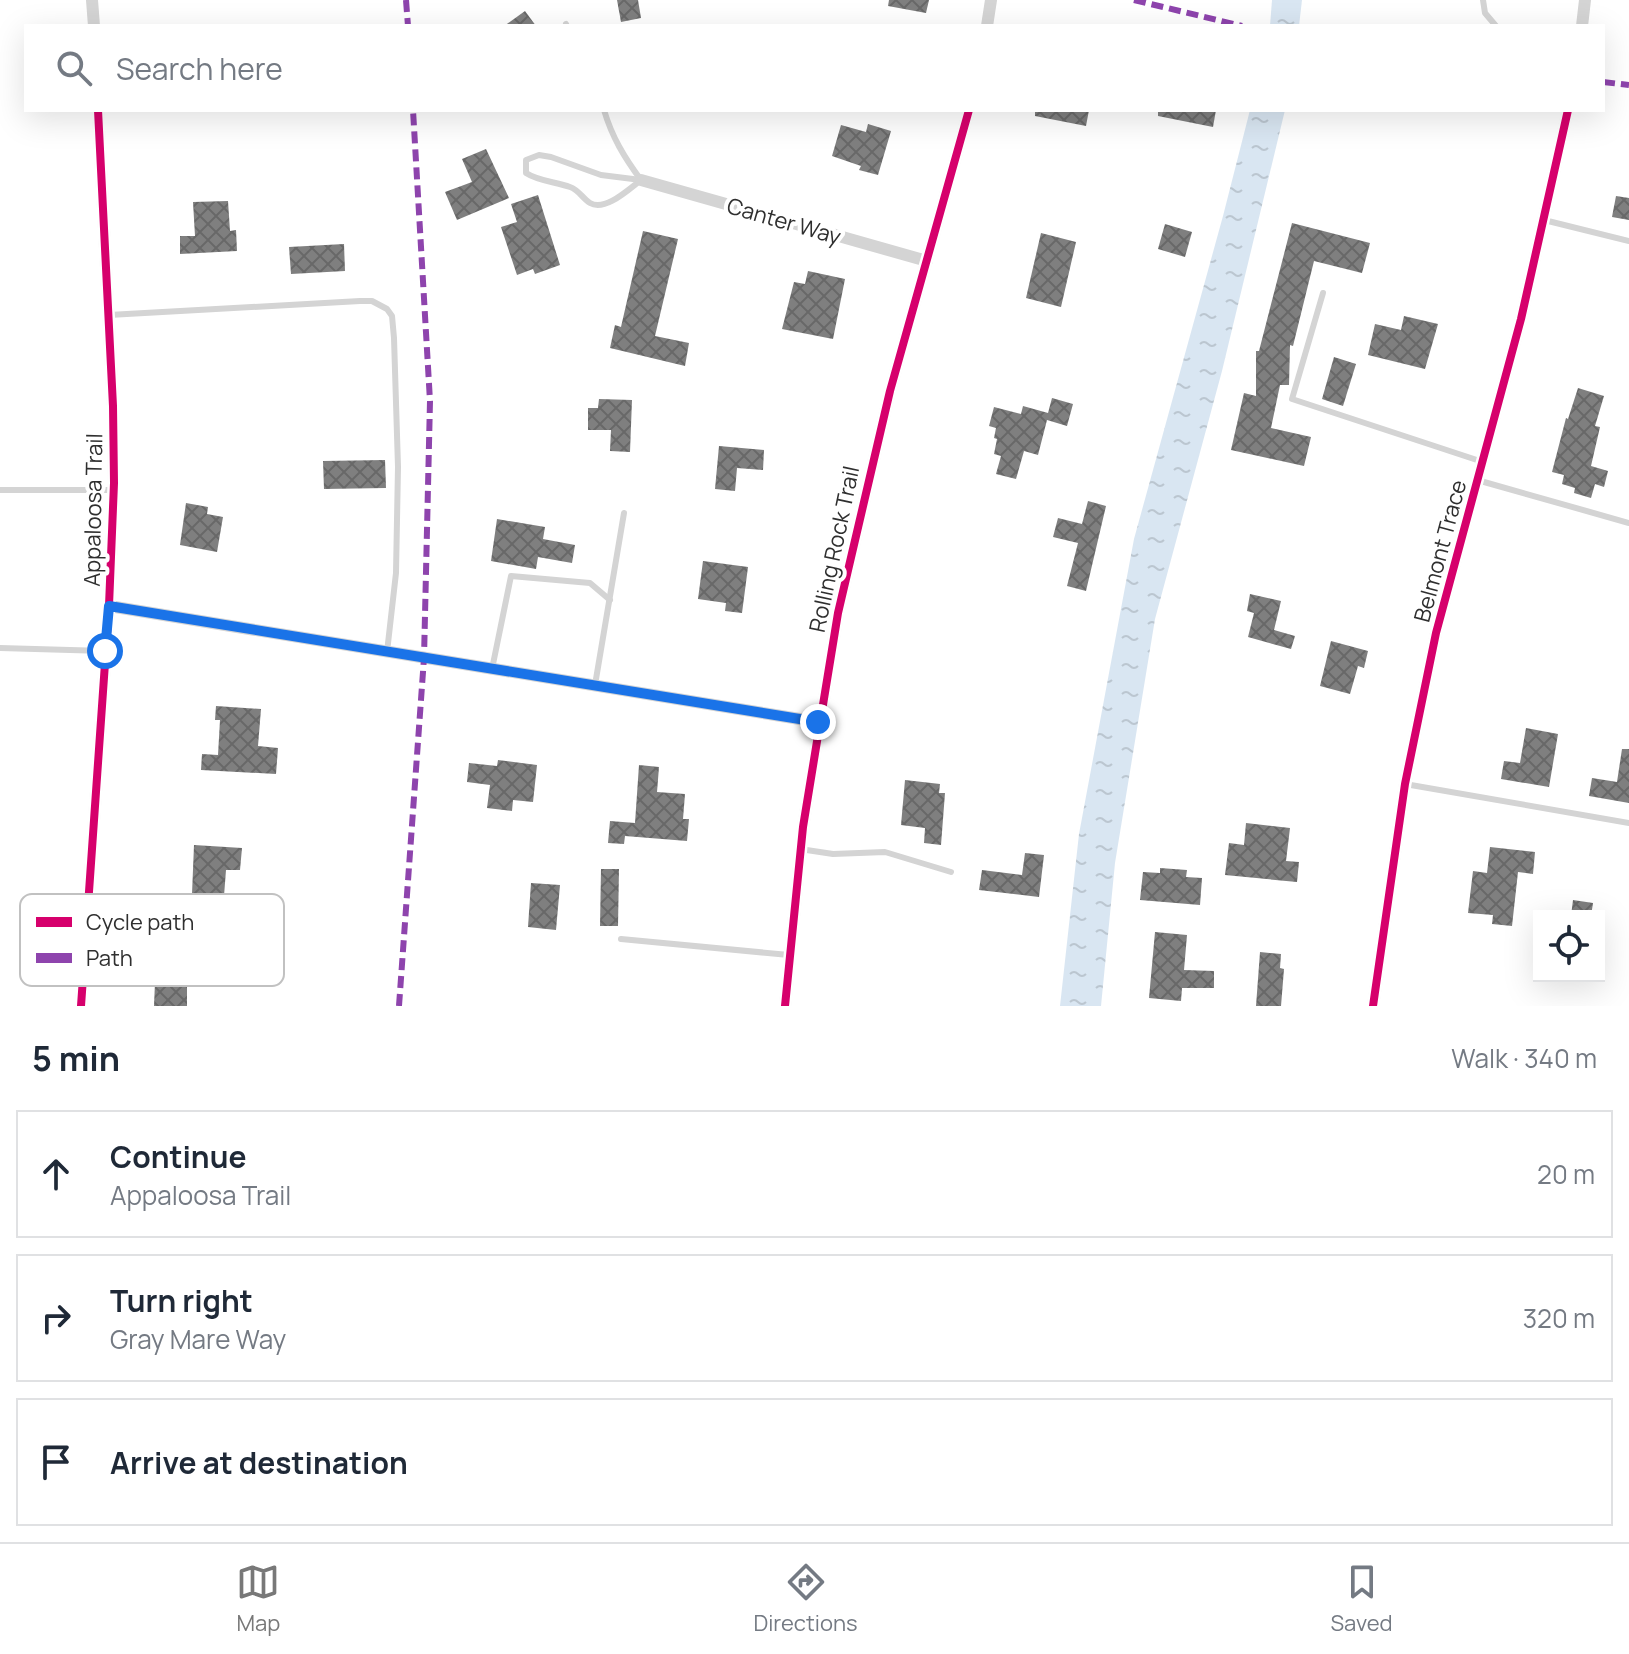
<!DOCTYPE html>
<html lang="en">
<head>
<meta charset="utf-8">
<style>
  :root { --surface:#fff; --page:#f2f2f3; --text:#1f2937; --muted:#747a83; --line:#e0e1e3; --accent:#787878 }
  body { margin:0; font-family:Manrope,sans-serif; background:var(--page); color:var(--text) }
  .controls { position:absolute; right:24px; bottom:24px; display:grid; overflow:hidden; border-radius:0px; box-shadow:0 8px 32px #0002 }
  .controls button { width:72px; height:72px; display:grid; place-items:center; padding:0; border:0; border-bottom:2px solid var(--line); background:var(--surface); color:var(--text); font:40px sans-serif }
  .stop { position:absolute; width:24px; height:24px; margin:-18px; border:6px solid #1a73e8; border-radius:50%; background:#fff }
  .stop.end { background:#1a73e8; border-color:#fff; box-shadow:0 2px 8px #0008 }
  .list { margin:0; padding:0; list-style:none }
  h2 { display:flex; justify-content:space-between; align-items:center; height:104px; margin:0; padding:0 32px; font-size:34px }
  h2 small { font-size:26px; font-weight:400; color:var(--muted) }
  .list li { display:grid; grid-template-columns:52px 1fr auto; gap:24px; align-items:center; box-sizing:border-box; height:128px; margin:0 16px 16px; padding:0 16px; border:2px solid var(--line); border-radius:0px }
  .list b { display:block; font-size:30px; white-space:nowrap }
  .list p { margin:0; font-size:26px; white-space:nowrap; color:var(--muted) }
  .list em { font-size:26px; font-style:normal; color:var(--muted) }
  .icon { flex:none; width:44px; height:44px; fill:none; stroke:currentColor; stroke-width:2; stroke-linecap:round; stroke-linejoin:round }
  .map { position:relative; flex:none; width:1629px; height:1006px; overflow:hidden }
  .search { position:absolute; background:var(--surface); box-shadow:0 8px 32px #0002; left:24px; right:24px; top:24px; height:88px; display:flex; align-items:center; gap:20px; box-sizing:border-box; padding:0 28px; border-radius:0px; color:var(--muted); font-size:30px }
  .sheet { height:536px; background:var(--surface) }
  nav { display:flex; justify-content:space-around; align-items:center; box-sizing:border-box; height:112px; border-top:2px solid var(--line); background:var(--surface); font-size:22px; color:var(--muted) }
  nav a { display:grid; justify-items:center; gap:4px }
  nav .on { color:var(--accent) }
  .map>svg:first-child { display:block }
  .water { fill:url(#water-ripples) }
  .building { fill:url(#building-cross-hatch) }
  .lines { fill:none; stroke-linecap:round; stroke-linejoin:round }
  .service { stroke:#d4d4d4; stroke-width:6 }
  .minor { stroke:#d4d4d4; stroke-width:12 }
  .quiet { stroke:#8e44ad; stroke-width:6; stroke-dasharray:12 6; stroke-linecap:butt }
  .cycleway-casing { stroke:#fff; stroke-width:13 }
  .cycleway { stroke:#d6006c; stroke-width:8 }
  .route { stroke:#1a73e8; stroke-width:10 }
  .labels { text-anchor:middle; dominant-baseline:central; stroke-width:8; stroke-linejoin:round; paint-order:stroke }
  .street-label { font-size:22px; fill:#2f2f2f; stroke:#fff }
  .key { fill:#fff; stroke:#c1c1c1; stroke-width:2 }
  .key-label { font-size:22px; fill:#2f2f2f }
</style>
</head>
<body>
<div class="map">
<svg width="1629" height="1006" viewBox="0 0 1629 1006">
  <defs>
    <pattern id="water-ripples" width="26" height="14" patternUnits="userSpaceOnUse" patternTransform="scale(2)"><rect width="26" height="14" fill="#d9e6f2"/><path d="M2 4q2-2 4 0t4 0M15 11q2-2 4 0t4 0" fill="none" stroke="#bbc6d0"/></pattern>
    <pattern id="building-cross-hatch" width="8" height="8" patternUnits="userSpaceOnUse" patternTransform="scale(2)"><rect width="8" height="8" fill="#7f7f7f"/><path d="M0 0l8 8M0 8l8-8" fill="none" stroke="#686868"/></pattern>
  </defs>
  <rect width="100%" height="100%" fill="#fff"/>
  <g class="water">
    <polygon points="1272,0 1302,0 1299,26 1270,26"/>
    <polygon points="1250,110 1285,110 1222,371 1155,619 1115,863 1101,1006 1060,1006 1079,834 1134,539 1223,216"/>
  </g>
  <g class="building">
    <polygon points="617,0 638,0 641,18 621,22"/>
    <polygon points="889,0 929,0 926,13 888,6"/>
    <polygon points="525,11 536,26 504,26"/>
    <polygon points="1035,110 1089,110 1086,126 1035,116"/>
    <polygon points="1158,110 1216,110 1213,127 1158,116"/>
    <polygon points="868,124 891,131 878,175 859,170 861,166 832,156 841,125 866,132"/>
    <polygon points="486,149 509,198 457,220 445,192 472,182 462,159"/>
    <polygon points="538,195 560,265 535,274 533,269 517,275 501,227 517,222 511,204"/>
    <polygon points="1616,196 1629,198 1629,220 1612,217"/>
    <polygon points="228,201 230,231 236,230 237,251 180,254 180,236 195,236 193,202"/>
    <polygon points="1292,223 1370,243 1362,273 1314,261 1293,346 1290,345 1289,385 1280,385 1271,428 1311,437 1304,466 1231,450 1244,393 1256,396 1256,351 1259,351"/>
    <polygon points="1165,224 1192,232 1185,257 1158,249"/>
    <polygon points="643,231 678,239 655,336 689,343 685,366 610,348 615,325 621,327"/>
    <polygon points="1041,233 1076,242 1061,307 1026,298"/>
    <polygon points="344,244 345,271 291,274 289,247"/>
    <polygon points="808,271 845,279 833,339 782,329 794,282 805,284"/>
    <polygon points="1404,316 1438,324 1425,369 1368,355 1375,324 1401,330"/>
    <polygon points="1334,357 1356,364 1343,406 1322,399"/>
    <polygon points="1578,388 1604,396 1595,426 1600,427 1591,466 1608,471 1604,487 1595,484 1591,498 1574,493 1575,488 1562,484 1564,475 1552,472 1566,418 1568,419"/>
    <polygon points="1052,398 1073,404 1067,426 1047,420 1038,455 1024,451 1016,479 996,474 1001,456 994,454 997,439 994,438 996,428 989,426 994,407 1021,414 1023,406 1048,413"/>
    <polygon points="599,399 632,400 630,452 610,451 611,430 588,430 588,408 598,408"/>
    <polygon points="719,446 764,450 763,470 737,468 735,491 715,489"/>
    <polygon points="385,460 386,488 324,489 323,461"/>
    <polygon points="1088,501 1106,506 1086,591 1067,586 1078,543 1053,537 1058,518 1082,524"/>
    <polygon points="186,503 208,507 207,514 223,517 217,552 180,545"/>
    <polygon points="497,519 545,527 543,539 575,545 572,563 538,557 536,569 491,561"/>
    <polygon points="703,561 748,567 742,613 725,611 726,603 698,599"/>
    <polygon points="1250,594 1281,601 1274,630 1295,636 1291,649 1248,637 1254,613 1247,611"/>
    <polygon points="1331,641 1368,651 1364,668 1358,666 1350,694 1320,686"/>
    <polygon points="216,706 261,709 258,746 278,748 276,774 201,770 202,754 218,755 220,720 215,720"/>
    <polygon points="1526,728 1558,734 1549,787 1501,779 1504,761 1520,763"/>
    <polygon points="1622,749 1629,749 1629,803 1589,796 1592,778 1617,782"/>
    <polygon points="498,760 537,765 533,802 513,800 512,811 487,808 490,785 467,782 469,763 497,766"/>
    <polygon points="639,765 659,767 657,792 685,794 683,819 689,819 687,841 625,836 624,844 608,843 610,821 635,823"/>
    <polygon points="905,780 940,784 939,793 945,793 941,845 924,843 925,828 901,825"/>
    <polygon points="1246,823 1290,828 1286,861 1299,862 1297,882 1225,875 1229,843 1244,845"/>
    <polygon points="194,845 242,848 240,870 226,870 224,896 192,894"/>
    <polygon points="1490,847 1535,852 1533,874 1518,872 1512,926 1492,924 1493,915 1468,913 1473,871 1487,873"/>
    <polygon points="1025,853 1044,855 1039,897 979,890 982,870 1022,875"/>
    <polygon points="1160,868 1187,870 1186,877 1202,878 1200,905 1140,900 1143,872 1160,873"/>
    <polygon points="601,869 619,869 618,926 600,926"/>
    <polygon points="531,883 560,885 556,930 528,927"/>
    <polygon points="1573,900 1593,903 1591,916 1571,916"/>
    <polygon points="1155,932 1187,935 1184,970 1214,971 1214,988 1182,988 1181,1001 1149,998"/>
    <polygon points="1260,952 1281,954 1280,968 1284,969 1281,1006 1256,1006"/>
    <polygon points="155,982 187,983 187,1006 154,1006"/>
  </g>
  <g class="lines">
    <g class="service">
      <polyline points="1483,0 1485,13 1496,26"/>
      <polyline points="566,24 567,26"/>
      <path d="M604,110C612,137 624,157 641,180"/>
      <path d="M539,155L551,157L601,175L641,180C629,189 605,212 590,203C582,198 579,190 570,187C556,182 538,181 526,173V160Z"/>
      <polyline points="1544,220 1629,241"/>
      <polyline points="1323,293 1292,399 1483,462"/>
      <polyline points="109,315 360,301 372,301 387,309 392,316 394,338 398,467 396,573 387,652"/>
      <polyline points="1477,480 1629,523"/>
      <polyline points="0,490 114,490"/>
      <polyline points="0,648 105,651"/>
      <polyline points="492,669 511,576 590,583 610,600"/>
      <polyline points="595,685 624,513"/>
      <polyline points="1405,784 1629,823"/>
      <polyline points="800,849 833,854 885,852 951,872"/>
      <polyline points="621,939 789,955"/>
    </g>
    <g class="minor">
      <polyline points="92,0 94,26"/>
      <polyline points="987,26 991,0"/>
      <polyline points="1582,26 1585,0"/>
      <polyline points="641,180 927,261"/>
      <polyline points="109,606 818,722"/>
      <polyline points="81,1006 109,606 114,483 113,406 98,110"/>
      <polyline points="785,1006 803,827 838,613 890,391 969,110"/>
      <polyline points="1373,1006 1405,784 1436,633 1521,319 1568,110"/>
    </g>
    <g class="quiet">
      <polyline points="406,0 408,26"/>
      <polyline points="1134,0 1242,26"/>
      <polyline points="1603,82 1629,85"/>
      <polyline points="399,1006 424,658 430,401 413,110"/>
    </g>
    <g class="cycleway-casing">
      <g id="cycleway">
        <polyline points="81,1006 109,606 114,483 113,406 98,110"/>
        <polyline points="785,1006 803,827 838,613 890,391 969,110"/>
        <polyline points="1373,1006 1405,784 1436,633 1521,319 1568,110"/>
      </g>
    </g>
    <use href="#cycleway" class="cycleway"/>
  </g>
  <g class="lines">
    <polyline class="route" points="105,651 109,606 818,722"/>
  </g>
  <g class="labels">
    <g class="street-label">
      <text transform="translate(784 221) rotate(16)">Canter Way</text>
      <text transform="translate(93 510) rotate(-89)">Appaloosa Trail</text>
      <text transform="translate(834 549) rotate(-78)">Rolling Rock Trail</text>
      <text transform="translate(1440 551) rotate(-75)">Belmont Trace</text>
    </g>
  </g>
  <rect x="20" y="894" width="264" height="92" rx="12" class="key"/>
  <rect x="36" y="917" width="36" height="10" fill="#d6006c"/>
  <rect x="36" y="953" width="36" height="10" fill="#8e44ad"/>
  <g class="key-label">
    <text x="86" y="930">Cycle path</text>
    <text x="86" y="966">Path</text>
  </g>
</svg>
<div class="controls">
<button><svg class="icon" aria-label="locate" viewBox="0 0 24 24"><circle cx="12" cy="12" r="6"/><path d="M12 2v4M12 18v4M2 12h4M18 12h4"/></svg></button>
</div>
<div class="stop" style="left:105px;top:651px"></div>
<div class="stop end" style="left:818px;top:722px"></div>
<div class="search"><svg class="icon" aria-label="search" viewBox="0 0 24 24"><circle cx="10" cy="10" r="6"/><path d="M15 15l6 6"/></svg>Search here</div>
</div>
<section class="sheet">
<h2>5 min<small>Walk · 340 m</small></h2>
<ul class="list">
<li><svg class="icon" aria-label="ahead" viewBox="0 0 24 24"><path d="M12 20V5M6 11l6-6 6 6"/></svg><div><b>Continue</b><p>Appaloosa Trail</p></div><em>20 m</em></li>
<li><svg class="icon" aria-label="right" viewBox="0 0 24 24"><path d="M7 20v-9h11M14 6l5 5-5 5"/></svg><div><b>Turn right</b><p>Gray Mare Way</p></div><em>320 m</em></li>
<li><svg class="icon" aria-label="arrive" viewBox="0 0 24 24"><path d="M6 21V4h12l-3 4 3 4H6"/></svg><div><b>Arrive at destination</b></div></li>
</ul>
</section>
<nav>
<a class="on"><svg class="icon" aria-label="map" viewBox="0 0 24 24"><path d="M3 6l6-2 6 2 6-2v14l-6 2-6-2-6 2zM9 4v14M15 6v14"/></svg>Map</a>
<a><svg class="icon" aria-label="directions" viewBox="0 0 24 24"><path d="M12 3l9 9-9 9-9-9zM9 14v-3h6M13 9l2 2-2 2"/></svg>Directions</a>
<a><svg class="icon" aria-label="saved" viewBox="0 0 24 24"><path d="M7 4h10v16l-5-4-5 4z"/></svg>Saved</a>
</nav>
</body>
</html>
